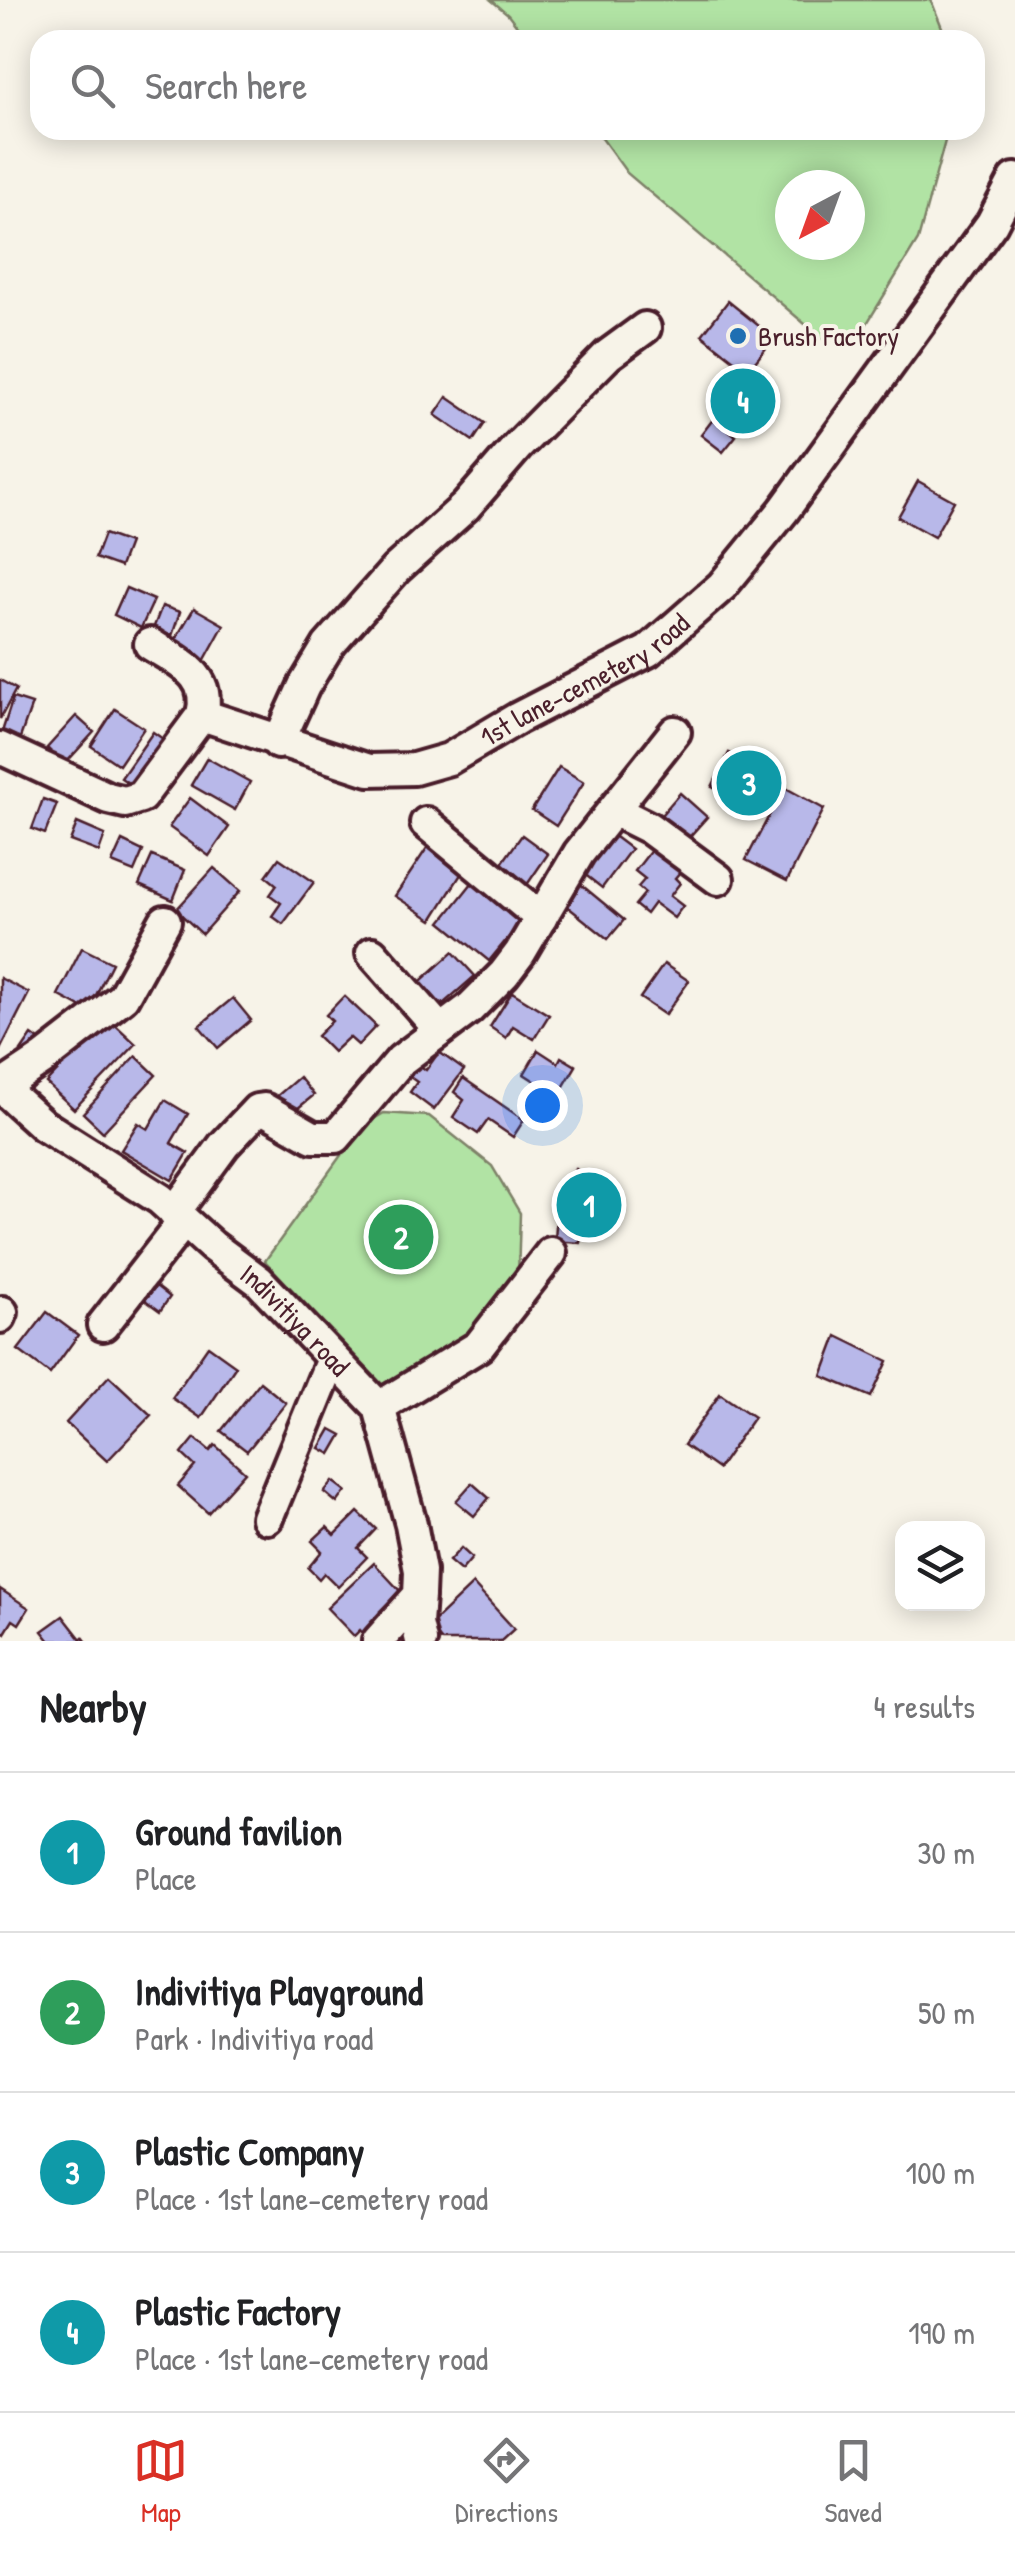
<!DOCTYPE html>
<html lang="en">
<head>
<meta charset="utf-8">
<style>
  :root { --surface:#fff; --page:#f6f6f6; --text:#202124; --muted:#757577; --line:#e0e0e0; --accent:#d93025 }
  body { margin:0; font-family:"Patrick Hand",sans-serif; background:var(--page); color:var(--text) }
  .controls { position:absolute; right:30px; bottom:30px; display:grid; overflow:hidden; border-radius:20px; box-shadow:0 5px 25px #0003 }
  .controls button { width:90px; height:90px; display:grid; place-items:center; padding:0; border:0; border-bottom:2px solid var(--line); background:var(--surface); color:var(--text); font:50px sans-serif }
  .compass { position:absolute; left:775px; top:170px; width:90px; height:90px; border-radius:50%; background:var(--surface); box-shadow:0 5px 25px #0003; rotate:221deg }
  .you { position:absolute; left:542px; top:1105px; width:35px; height:35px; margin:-25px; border:8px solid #fff; border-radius:50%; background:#1a73e8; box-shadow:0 0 0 15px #1a73e833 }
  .badge { display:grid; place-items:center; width:65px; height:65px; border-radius:50%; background:var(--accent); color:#fff; font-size:32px; font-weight:700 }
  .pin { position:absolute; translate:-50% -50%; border:5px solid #fff; box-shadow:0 2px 10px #0006 }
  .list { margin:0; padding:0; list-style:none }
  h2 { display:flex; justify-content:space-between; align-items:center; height:130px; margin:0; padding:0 40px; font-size:42px }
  h2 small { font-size:32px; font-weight:400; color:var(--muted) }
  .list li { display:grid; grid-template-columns:65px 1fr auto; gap:30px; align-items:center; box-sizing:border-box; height:160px; padding:0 40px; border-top:2px solid var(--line) }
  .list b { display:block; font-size:38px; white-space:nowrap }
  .list p { margin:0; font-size:32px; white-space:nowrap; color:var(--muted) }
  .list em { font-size:32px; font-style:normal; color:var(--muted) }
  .icon { flex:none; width:55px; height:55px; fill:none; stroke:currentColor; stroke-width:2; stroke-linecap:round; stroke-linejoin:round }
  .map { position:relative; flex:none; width:1015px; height:1641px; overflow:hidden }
  .search { position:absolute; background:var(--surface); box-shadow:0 5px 25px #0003; left:30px; right:30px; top:30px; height:110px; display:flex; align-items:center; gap:25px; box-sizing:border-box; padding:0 35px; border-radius:30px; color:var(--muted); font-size:38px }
  .sheet { height:770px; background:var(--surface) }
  nav { display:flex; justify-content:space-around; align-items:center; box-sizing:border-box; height:140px; border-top:2px solid var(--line); background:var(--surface); font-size:28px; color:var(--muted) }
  nav a { display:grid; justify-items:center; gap:5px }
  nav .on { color:var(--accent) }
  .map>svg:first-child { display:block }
  .green { fill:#b1e3a4; stroke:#7e8168; stroke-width:2.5; fill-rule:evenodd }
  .building { fill:#b8b8e9; stroke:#4a1f2b; stroke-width:2.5 }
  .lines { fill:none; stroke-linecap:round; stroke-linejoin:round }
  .minor-casing { stroke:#4a1f2b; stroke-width:38 }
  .minor { stroke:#f7f3e8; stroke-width:30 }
  .poi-dot { fill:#1f6fb2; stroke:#f7f3e8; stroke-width:4 }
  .labels { text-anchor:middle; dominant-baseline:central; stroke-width:8; stroke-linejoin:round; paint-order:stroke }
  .poi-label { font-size:28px; fill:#4a1f2b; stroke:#f7f3e8; text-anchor:start }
  .street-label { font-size:28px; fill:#4a1f2b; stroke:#f7f3e8 }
</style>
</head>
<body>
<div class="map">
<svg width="1015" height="1641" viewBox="0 0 1015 1641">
  <rect width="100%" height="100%" fill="#f7f3e8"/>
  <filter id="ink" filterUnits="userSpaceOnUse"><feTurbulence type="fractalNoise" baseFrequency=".01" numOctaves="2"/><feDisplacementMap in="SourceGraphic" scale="20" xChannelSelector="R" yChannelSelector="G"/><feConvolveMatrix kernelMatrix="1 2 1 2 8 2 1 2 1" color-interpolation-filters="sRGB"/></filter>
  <g filter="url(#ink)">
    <g class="green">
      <polygon points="491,0 931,0 947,40 528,40 508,14"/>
      <path d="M596,130H948L918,240L863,330L825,341L627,173ZM850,185V245H790V185Z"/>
      <polygon points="384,1113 429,1116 492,1166 520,1213 518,1277 477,1337 407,1380 384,1386 265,1261 362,1126"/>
    </g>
    <g class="building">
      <polygon points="728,301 774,338 748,371 702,335"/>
      <polygon points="742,389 754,398 742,413 731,403"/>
      <polygon points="447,397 485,423 473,441 435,415"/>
      <polygon points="714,418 736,436 723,452 701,435"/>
      <polygon points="918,481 954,501 934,537 898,517"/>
      <polygon points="104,534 129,543 120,567 95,558"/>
      <polygon points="126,588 154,600 141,628 114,615"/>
      <polygon points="162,606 180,612 172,636 153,629"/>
      <polygon points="194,608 224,625 203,663 172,645"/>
      <polygon points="0,680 16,689 0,719"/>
      <polygon points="13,698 32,704 19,741 1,735"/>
      <polygon points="115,709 144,728 119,765 91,746"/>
      <polygon points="76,716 94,732 64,765 47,748"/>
      <polygon points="153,732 166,741 134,787 121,778"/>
      <polygon points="729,753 785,780 774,804 761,798 756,809 712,787"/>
      <polygon points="207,758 250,782 235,810 191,785"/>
      <polygon points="559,767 584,782 556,826 532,810"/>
      <polygon points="784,787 824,809 787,881 746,860"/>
      <polygon points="680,793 707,817 683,844 656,821"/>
      <polygon points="190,798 229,827 209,856 169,827"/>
      <polygon points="43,799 57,804 45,834 32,829"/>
      <polygon points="77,823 105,835 99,852 70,841"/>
      <polygon points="607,831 631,849 602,888 578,869"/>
      <polygon points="522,835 548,854 522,892 495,873"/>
      <polygon points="122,841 143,851 134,872 112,863"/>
      <polygon points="429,845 465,868 432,920 395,896"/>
      <polygon points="652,849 681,871 675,878 680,883 670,896 683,906 674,918 654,903 646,914 635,905 645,893 638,887 645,879 635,871"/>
      <polygon points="152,856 185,870 173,900 139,885"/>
      <polygon points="279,858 314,882 283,924 272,916 281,903 270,895 277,885 266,876"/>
      <polygon points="214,868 240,891 202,934 176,910"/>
      <polygon points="476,878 525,917 489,961 441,922"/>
      <polygon points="579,883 624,920 608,939 563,903"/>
      <polygon points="82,948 112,963 88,1011 58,995"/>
      <polygon points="453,952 475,976 435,1011 414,987"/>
      <polygon points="664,964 689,981 665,1015 640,998"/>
      <polygon points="0,978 29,993 0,1050"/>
      <polygon points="512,992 549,1015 534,1039 513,1026 506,1038 490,1027"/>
      <polygon points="344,996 376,1026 358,1045 349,1037 333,1052 317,1036 332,1021 326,1015"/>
      <polygon points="233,998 251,1020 218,1048 199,1026"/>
      <polygon points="108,1018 136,1044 74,1109 46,1083"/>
      <polygon points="32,1035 43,1043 32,1059 21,1051"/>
      <polygon points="538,1050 558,1063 561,1057 576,1066 558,1096 524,1074"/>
      <polygon points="439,1052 464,1070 434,1110 410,1092 417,1082 400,1070 409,1058 426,1070"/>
      <polygon points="136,1056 156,1075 103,1132 83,1113"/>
      <polygon points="299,1077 314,1095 292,1113 277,1096"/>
      <polygon points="463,1078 524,1120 513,1137 488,1120 478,1134 453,1117 464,1100 454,1092"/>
      <polygon points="165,1100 188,1114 171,1143 188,1153 172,1180 121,1150 138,1123 148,1129"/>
      <polygon points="576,1169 610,1200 588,1222 584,1219 580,1243 555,1241 557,1210 577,1210 556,1189"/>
      <polygon points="156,1286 170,1297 160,1311 145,1300"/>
      <polygon points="47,1312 78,1335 50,1374 18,1350"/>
      <polygon points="837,1336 888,1361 871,1397 822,1376"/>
      <polygon points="208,1346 236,1366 201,1418 172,1398"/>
      <polygon points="109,1376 151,1415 107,1461 66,1423"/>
      <polygon points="260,1382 286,1403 247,1451 221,1431"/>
      <polygon points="720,1394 754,1417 718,1469 684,1445"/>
      <polygon points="331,1429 342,1435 331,1454 320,1448"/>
      <polygon points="195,1438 210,1451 215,1445 245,1472 208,1513 178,1486 195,1466 182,1454"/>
      <polygon points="333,1481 346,1491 337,1503 324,1492"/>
      <polygon points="472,1483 489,1498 474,1516 456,1501"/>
      <polygon points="358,1512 376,1529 358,1548 367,1557 338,1587 324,1573 319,1579 308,1568 322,1551 312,1541 327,1527 335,1535"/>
      <polygon points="461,1548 472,1558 461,1571 449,1561"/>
      <polygon points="374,1563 400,1591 380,1611 388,1620 368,1639 360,1630 354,1636 327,1608"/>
      <polygon points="473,1584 514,1629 501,1641 442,1641 429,1626"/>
      <polygon points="0,1589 29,1608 19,1624 13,1620 5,1633 0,1630"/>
      <polygon points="63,1616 81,1639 83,1637 86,1641 50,1641 42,1631"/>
    </g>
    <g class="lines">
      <g class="minor-casing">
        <g id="minor">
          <path d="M150,644C180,663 212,675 202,715"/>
          <polyline points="278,743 304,686 328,646 396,569 466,506 517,447 608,355 645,328"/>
          <path id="s1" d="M0,748L108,798L125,802L141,797L202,715L369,770L414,769L449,759L518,718L648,651L722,586L784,510L992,223L1015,179"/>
          <polyline points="615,811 649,828 718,879"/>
          <polyline points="426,823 541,918"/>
          <polyline points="372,953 440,1030"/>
          <path id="s2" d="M0,1086L43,1125L160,1199L212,1246L259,1281L379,1407L411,1524L420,1571L419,1595L378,1641"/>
          <polyline points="1,1087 43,1059 123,997 165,921"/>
          <polyline points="174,1213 224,1145 257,1110 264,1109 313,1137 336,1137 401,1060 469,1009 504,974 520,953 579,853 675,732"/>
          <polyline points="0,1317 2,1312"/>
          <polyline points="103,1325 184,1221"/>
          <polyline points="379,1407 479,1346 551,1253"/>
          <polyline points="267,1518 332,1359"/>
          <polyline points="419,1595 417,1624 421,1641"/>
        </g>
      </g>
      <use href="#minor" class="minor"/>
    </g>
  </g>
  <circle class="poi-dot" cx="738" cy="336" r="10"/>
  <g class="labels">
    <g class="poi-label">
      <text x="758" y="336">Brush Factory</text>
    </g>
    <g class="street-label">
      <text stroke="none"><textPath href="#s1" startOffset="670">1st lane-cemetery road</textPath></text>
      <text stroke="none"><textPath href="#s2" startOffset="378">Indivitiya road</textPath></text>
    </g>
  </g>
</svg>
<div class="controls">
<button><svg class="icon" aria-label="layers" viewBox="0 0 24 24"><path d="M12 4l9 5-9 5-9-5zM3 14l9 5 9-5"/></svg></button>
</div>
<svg class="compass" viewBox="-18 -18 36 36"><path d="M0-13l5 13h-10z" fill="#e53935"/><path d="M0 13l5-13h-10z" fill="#757577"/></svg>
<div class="you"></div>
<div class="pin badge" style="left:589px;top:1205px;background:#0f9aa8">1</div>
<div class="pin badge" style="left:401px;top:1237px;background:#2e9e5b">2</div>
<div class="pin badge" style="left:749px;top:783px;background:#0f9aa8">3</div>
<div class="pin badge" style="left:743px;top:401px;background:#0f9aa8">4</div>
<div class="search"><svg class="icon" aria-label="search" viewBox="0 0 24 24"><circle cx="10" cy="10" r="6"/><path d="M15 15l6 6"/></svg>Search here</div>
</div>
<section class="sheet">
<h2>Nearby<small>4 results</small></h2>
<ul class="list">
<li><span class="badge" style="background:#0f9aa8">1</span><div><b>Ground favilion</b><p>Place</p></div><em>30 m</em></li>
<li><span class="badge" style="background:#2e9e5b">2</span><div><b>Indivitiya Playground</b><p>Park · Indivitiya road</p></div><em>50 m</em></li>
<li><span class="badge" style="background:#0f9aa8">3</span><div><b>Plastic Company</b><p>Place · 1st lane-cemetery road</p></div><em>100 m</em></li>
<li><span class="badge" style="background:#0f9aa8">4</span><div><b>Plastic Factory</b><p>Place · 1st lane-cemetery road</p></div><em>190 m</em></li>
</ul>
</section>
<nav>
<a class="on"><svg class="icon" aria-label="map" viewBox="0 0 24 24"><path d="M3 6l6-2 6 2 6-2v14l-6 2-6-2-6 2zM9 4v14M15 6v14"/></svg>Map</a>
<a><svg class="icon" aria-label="directions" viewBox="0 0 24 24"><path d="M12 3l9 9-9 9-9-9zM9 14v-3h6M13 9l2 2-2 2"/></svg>Directions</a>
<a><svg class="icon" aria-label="saved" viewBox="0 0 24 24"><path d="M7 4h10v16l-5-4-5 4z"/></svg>Saved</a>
</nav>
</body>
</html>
